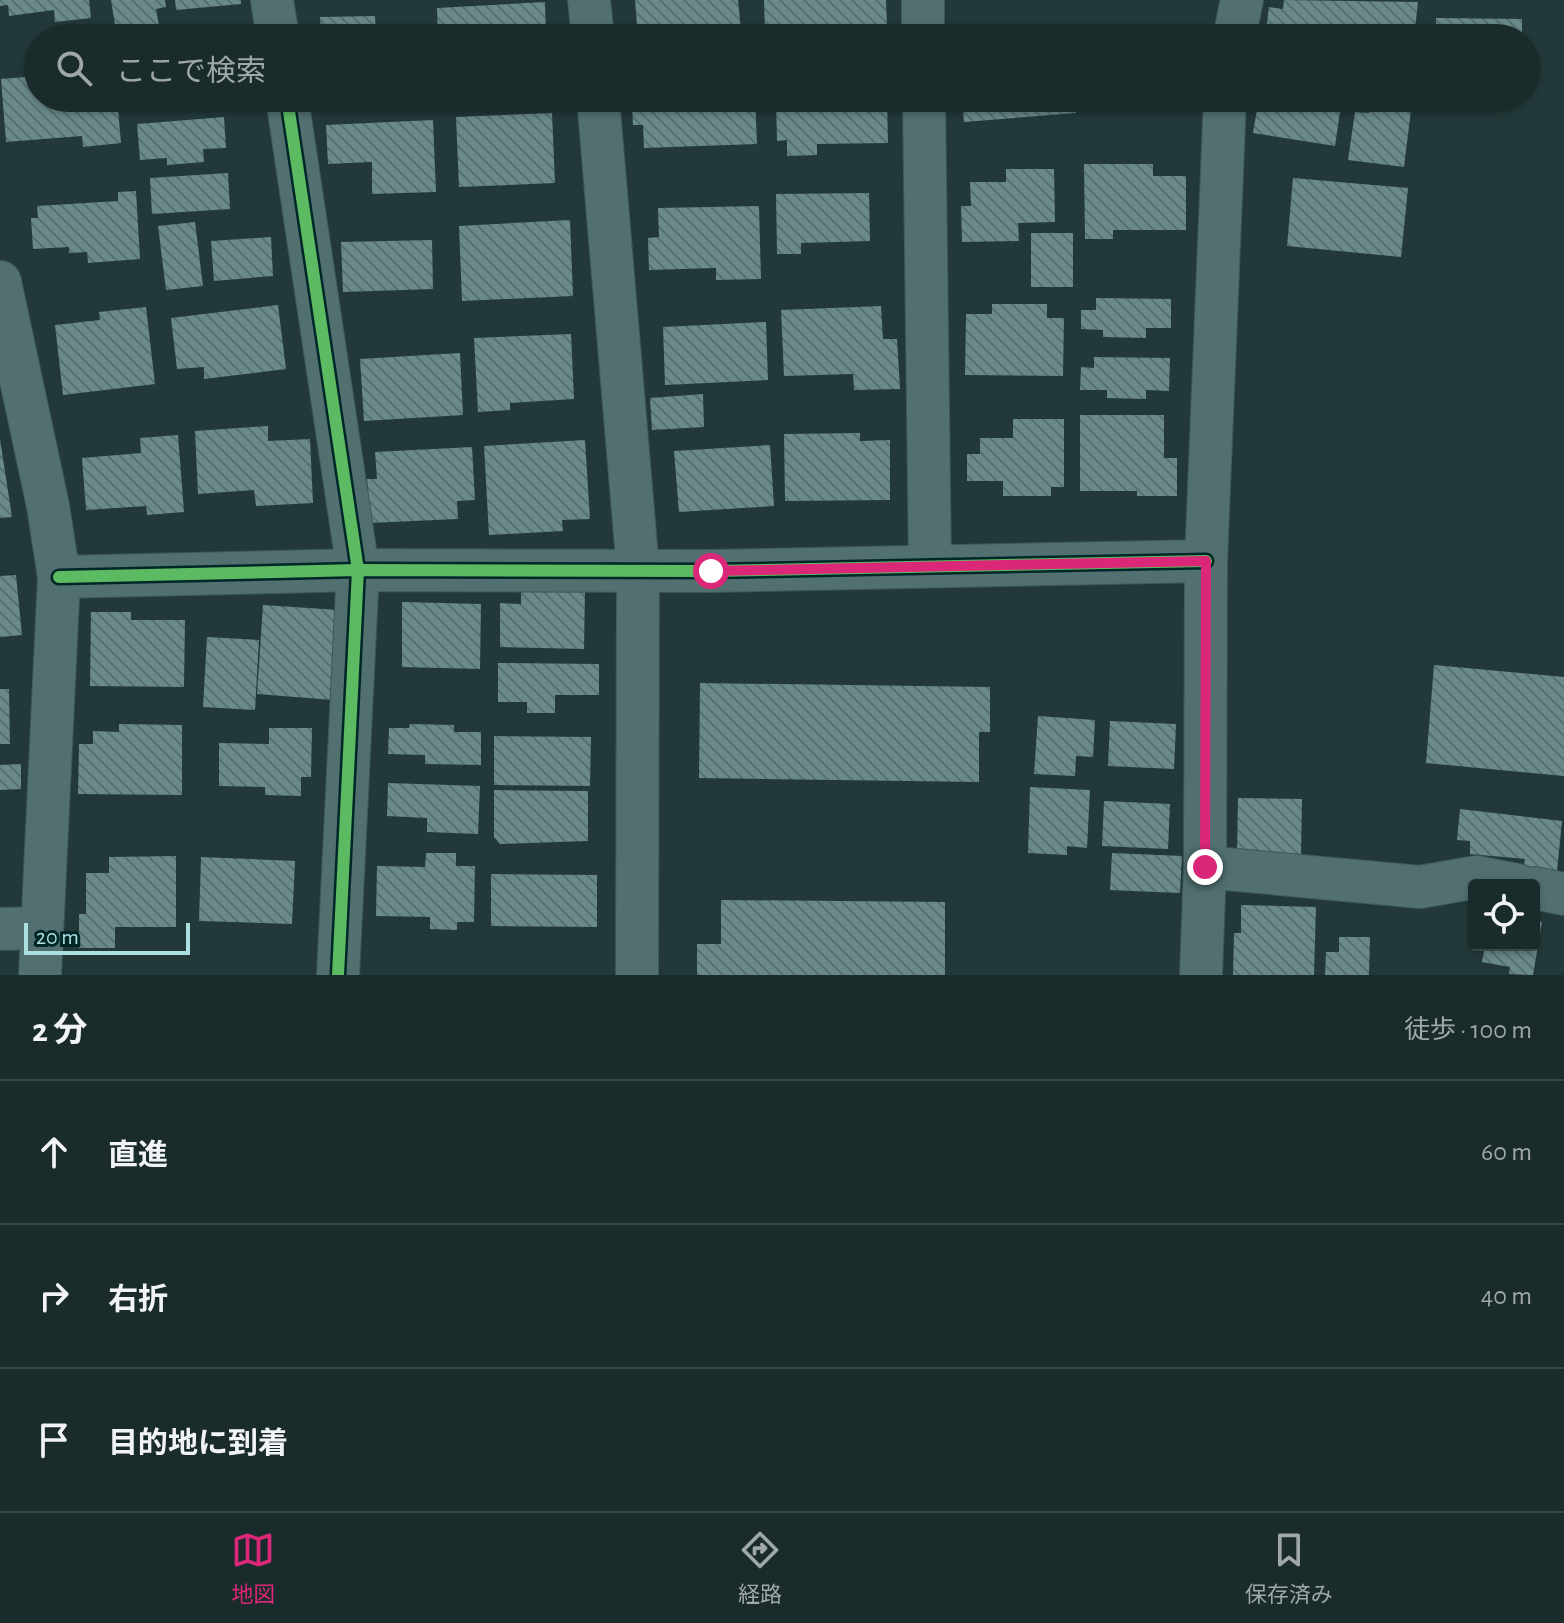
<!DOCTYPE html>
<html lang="ja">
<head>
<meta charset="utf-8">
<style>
  :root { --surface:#1a2b2b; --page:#233333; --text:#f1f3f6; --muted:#9fa7a9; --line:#384747; --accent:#db2777 }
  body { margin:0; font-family:"Alegreya Sans","Noto Sans JP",sans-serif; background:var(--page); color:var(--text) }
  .controls { position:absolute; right:24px; bottom:24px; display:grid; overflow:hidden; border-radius:8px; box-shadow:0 2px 6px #0004 }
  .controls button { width:72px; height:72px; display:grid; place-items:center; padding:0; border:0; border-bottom:2px solid var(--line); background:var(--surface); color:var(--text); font:40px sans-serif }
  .scale { position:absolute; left:24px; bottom:20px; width:166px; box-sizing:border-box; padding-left:8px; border:4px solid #abe0df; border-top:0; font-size:22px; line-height:28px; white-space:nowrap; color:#abe0df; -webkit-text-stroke:6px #002728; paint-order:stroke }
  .stop { position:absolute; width:24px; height:24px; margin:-18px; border:6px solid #db2777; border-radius:50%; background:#fff }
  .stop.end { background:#db2777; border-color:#fff; box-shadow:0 2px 8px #0008 }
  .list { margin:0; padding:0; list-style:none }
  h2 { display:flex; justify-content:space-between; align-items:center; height:104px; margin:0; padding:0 32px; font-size:34px }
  h2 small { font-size:26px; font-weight:400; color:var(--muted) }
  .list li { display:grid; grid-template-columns:52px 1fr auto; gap:24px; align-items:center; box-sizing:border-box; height:144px; padding:0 32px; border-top:2px solid var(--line) }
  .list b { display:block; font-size:30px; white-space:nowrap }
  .list em { font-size:26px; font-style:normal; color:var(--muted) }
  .icon { flex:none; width:44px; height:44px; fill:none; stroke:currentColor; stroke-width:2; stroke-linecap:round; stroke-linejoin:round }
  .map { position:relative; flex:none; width:1564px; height:975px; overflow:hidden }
  .search { position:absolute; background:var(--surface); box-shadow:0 2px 6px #0004; left:24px; right:24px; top:24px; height:88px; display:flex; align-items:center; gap:20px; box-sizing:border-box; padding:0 28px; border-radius:44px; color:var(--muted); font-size:30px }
  .sheet { height:536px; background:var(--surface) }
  nav { display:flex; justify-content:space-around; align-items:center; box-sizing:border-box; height:112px; border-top:2px solid var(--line); background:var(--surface); font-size:22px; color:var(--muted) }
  nav a { display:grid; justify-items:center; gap:4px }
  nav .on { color:var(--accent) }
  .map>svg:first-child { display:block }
  .building { fill:url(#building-back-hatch) }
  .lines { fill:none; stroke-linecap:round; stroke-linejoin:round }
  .street-casing { stroke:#3d5858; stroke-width:44 }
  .street { stroke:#527070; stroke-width:42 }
  .cycleway-casing { stroke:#002728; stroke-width:17 }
  .cycleway { stroke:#5cba63; stroke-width:12 }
  .route { stroke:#db2777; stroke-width:10 }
</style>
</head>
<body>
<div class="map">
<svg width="1564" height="975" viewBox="0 0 1564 975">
  <defs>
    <pattern id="building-back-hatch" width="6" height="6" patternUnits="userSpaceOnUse" patternTransform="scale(2)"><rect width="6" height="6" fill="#6a8989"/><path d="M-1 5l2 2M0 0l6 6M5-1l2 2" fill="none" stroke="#577070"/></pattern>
  </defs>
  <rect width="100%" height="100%" fill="#233939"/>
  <g class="building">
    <polygon points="0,0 89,0 91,18 55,22 54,10 9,16 8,5 0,6"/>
    <polygon points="111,0 165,0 166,7 156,9 160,31 117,38"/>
    <polygon points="175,0 241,0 241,4 176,10"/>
    <polygon points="635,0 738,0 741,31 638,38"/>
    <polygon points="764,0 886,0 887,26 765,32"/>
    <polygon points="1284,0 1418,2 1414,38 1265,38 1269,7 1283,9"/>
    <polygon points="545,2 546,38 438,38 437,8"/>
    <polygon points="375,16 376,38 321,38 320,17"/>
    <polygon points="1436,18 1522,19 1522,38 1436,38"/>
    <polygon points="38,76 38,98 117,98 121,143 83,147 82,136 6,142 1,79"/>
    <polygon points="133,98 172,98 172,100 134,103"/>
    <polygon points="643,98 755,98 757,144 644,148 643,125 633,125 632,107 643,107"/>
    <polygon points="776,98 887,98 888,143 817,144 817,155 787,156 787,140 777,141"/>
    <polygon points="962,98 1075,98 1076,113 964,122"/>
    <polygon points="1259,98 1342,98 1335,146 1253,133"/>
    <polygon points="1371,98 1412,102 1404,167 1348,160 1355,112 1369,113"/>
    <polygon points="552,113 555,183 459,187 456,117"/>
    <polygon points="224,117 226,148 203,149 204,162 167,165 167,158 140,160 137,124"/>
    <polygon points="433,120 436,192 372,194 372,162 328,164 326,125"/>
    <polygon points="1084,164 1153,164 1153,176 1186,176 1186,230 1113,230 1113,239 1085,239"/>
    <polygon points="1006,169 1054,169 1055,222 1018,223 1019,241 962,242 961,206 971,206 970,182 1006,182"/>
    <polygon points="228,173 230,209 152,214 150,178"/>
    <polygon points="1293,178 1408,188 1401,257 1287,246"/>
    <polygon points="136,191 140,259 88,263 87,252 69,253 69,247 33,249 31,218 38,218 37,206 118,201 118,192"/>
    <polygon points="869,193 870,241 801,243 801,254 777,254 776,194"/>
    <polygon points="759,206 761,279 716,280 716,268 649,270 648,238 659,237 658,208"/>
    <polygon points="570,220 573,296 462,301 459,226"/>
    <polygon points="195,222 203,286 166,290 158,226"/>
    <rect x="1031" y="233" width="42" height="54"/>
    <polygon points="271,237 273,276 214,281 211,241"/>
    <polygon points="432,240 433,289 343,292 341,242"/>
    <polygon points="1096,298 1171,299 1171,328 1146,328 1146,338 1103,337 1103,330 1081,329 1081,310 1096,310"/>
    <polygon points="992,304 1047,304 1047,318 1064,318 1063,376 965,375 966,314 992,314"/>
    <polygon points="278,305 286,369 204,379 204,367 177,369 171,318"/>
    <polygon points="881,306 883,339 897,339 900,389 854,390 853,374 784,376 781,310"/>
    <polygon points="146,307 155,384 63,395 55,325 100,320 99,312"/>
    <polygon points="766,322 768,380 665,385 663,327"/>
    <polygon points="571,334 574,399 510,403 510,410 478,412 474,338"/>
    <polygon points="460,353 463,415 364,421 360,359"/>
    <polygon points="1094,357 1170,358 1169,391 1146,390 1146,399 1107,398 1107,390 1080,390 1081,367 1094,368"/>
    <polygon points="703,394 704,427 652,430 650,398"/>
    <polygon points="1080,415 1164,415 1164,458 1177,458 1177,496 1137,496 1137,491 1080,491"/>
    <polygon points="1013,419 1064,419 1064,487 1051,487 1051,496 1003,496 1003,481 967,481 967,454 980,454 980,438 1013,438"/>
    <polygon points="268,426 268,441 310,439 313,503 256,506 254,490 198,494 195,431"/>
    <polygon points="860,433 860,441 890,440 890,500 785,501 784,434"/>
    <polygon points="178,435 184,512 147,515 146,506 86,510 82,458 141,453 140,438"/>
    <polygon points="0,439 12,517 0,518"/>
    <polygon points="585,440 590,519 562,520 563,531 489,535 484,446"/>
    <polygon points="770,445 774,506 679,512 674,451"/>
    <polygon points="472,447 475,500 457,501 458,519 370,523 367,479 377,479 375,452"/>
    <polygon points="16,575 22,635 0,637 0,576"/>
    <polygon points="521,589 585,589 584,649 500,647 500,603 521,604"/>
    <polygon points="402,602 481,604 480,669 402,667"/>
    <polygon points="263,605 339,610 333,700 257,694"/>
    <polygon points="91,612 131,612 131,620 185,620 184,687 90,686"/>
    <polygon points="207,637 259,640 255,710 203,707"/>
    <polygon points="498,663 599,664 599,695 555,695 555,713 527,713 527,702 498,702"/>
    <polygon points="1434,665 1564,677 1564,776 1426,763"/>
    <polygon points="700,683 990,687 990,732 979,732 979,782 699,778"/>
    <polygon points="0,689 9,689 10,744 0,744"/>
    <polygon points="1038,716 1095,720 1093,757 1076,756 1075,776 1034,774"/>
    <polygon points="1110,721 1176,724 1174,769 1108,766"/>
    <polygon points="119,724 182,725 182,795 78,794 79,744 93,744 93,731 119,732"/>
    <polygon points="410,724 454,725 454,732 481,732 481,765 425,764 425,755 388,754 389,728 409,728"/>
    <polygon points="269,728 312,728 311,777 301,777 301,796 265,795 265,787 219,786 219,743 269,744"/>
    <polygon points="494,736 591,737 590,786 494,785"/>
    <polygon points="21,764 21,789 0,790 0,765"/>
    <polygon points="388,783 480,786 478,834 427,832 427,818 387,816"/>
    <polygon points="1030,787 1090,790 1087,848 1067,846 1067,855 1028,853"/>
    <polygon points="494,790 588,791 588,841 500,844 494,837"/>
    <polygon points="1238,798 1302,799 1301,855 1237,853"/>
    <polygon points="1104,801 1170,804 1168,849 1102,846"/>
    <polygon points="1460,809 1562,821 1557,871 1523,868 1525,859 1470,854 1470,841 1457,840"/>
    <polygon points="426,853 456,853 456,866 475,866 474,922 457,922 457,930 430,929 430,917 376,916 377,866 425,867"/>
    <polygon points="1112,853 1182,856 1180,893 1110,890"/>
    <polygon points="176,856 176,927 115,927 115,948 79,948 79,914 86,914 86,873 109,873 109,857"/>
    <polygon points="201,857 295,861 292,924 199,921"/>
    <polygon points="491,874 597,875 597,927 491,926"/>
    <polygon points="721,900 945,902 945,975 697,975 697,944 721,944"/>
    <polygon points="1241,905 1316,907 1314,975 1233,975 1234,933 1241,933"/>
    <polygon points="1534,921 1542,922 1533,975 1509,974 1510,967 1482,962 1485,945 1534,945"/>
    <polygon points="1339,937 1370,937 1369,975 1325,975 1326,952 1339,952"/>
  </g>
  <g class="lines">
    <g class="street-casing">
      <g id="street">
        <polyline points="272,0 278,38"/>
        <polyline points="589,0 593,38"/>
        <polyline points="923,0 923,38"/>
        <polyline points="1234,38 1242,0"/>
        <polyline points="287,98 358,570 338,975"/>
        <polyline points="598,98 638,570 637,975"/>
        <polyline points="924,98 930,566"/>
        <polyline points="0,282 48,506 59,577 40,975"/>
        <polyline points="59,577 358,570 711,571 1206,561"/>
        <polyline points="1205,867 1420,887 1477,877 1518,885"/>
        <polyline points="1534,888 1564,894"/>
        <polyline points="0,929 42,928"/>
        <polyline points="1201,975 1205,867 1206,561 1225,98"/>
      </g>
    </g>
    <use href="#street" class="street"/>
    <g class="cycleway-casing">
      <g id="cycleway">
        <polyline points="287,98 358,570 338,975"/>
        <polyline points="59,577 358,570 711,571 1206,561"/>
      </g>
    </g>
    <use href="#cycleway" class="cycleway"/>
  </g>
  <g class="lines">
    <polyline class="route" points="711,571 1206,561 1205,867"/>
  </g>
</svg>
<div class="controls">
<button><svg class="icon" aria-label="locate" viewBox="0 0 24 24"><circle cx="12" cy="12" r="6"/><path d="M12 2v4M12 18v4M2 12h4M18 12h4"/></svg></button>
</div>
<div class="scale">20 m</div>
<div class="stop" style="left:711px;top:571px"></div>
<div class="stop end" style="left:1205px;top:867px"></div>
<div class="search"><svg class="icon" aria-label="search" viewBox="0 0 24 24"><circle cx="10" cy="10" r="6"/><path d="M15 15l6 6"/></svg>ここで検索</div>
</div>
<section class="sheet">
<h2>2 分<small>徒歩 · 100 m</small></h2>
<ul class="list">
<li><svg class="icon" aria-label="ahead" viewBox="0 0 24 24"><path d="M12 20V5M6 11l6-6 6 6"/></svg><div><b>直進</b></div><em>60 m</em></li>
<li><svg class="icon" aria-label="right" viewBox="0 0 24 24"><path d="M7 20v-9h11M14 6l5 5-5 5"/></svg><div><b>右折</b></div><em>40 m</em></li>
<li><svg class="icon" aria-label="arrive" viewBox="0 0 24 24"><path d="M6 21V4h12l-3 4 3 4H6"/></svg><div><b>目的地に到着</b></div></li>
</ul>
</section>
<nav>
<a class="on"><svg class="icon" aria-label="map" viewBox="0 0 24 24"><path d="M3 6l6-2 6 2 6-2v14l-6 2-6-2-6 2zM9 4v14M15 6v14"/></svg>地図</a>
<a><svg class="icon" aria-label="directions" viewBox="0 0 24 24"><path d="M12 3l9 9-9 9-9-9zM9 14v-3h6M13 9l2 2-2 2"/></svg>経路</a>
<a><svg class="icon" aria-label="saved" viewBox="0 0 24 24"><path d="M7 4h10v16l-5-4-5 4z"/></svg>保存済み</a>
</nav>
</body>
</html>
